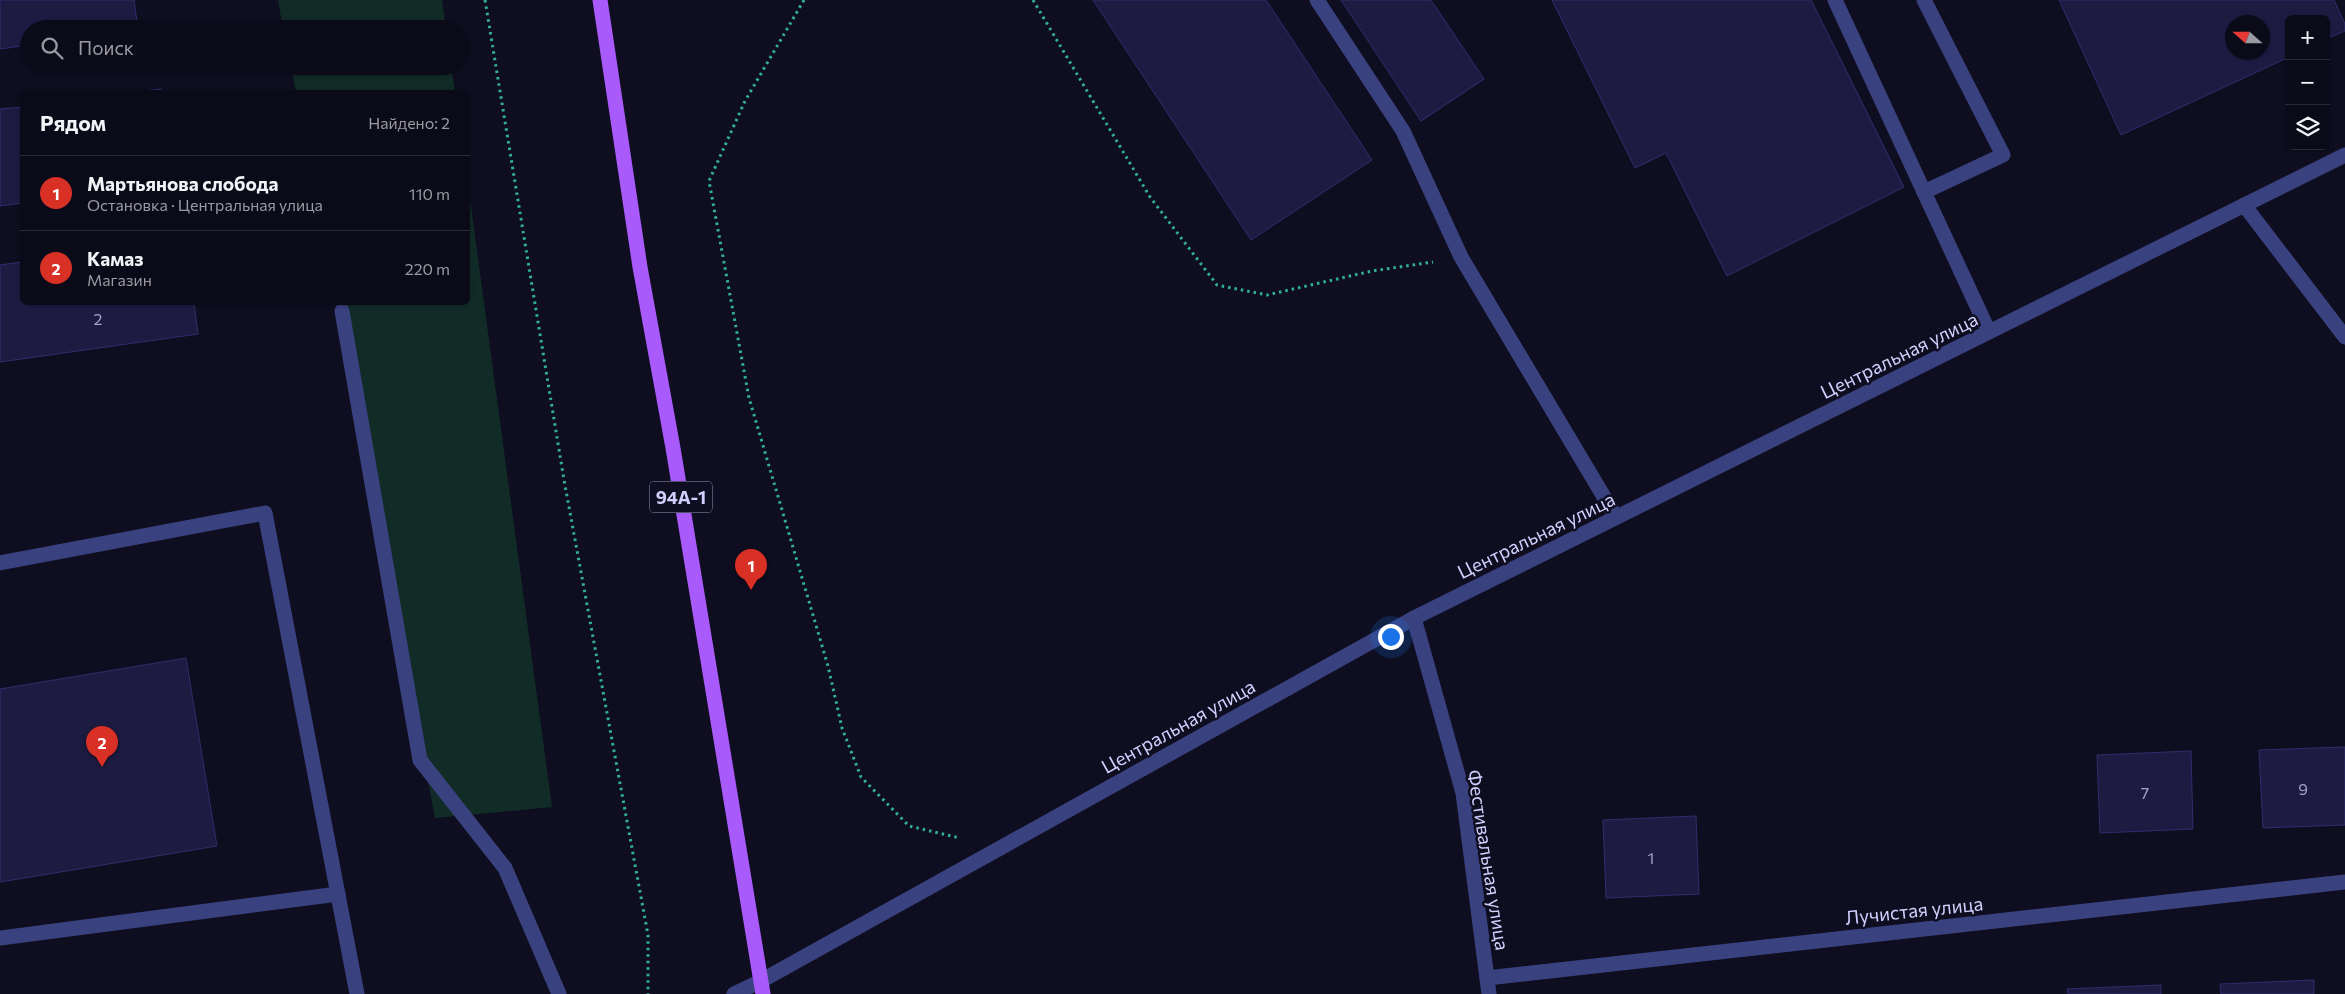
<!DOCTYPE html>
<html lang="ru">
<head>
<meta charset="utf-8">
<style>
  :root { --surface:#0b0a19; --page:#191826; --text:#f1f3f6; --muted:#9a9aa2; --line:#2b2b38; --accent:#d93025 }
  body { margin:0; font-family:Commissioner,sans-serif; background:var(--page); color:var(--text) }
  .controls { position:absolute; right:15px; top:15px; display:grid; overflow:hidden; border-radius:8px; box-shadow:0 1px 4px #0004 }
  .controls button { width:45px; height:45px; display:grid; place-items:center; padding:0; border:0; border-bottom:1px solid var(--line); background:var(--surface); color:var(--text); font:25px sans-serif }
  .compass { position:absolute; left:2225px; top:15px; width:45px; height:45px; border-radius:50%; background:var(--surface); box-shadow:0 1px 4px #0004; rotate:291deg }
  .you { position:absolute; left:1390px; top:636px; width:18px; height:18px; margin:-12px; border:4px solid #fff; border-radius:50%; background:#1a73e8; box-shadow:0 0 0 8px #1a73e833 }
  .badge { display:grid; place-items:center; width:32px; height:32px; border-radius:50%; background:var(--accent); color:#fff; font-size:16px; font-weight:700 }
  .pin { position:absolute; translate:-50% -41px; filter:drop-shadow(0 1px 2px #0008) }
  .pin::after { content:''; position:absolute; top:26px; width:18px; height:15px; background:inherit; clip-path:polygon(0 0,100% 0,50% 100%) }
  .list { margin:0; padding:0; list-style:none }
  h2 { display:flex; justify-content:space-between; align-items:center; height:65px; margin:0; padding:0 20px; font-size:21px }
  h2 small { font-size:16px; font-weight:400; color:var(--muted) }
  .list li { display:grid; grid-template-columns:32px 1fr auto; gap:15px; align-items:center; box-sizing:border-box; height:75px; padding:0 20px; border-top:1px solid var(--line) }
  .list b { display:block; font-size:19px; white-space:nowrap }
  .list p { margin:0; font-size:16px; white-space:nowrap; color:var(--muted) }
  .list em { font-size:16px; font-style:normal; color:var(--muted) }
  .icon { flex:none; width:28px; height:28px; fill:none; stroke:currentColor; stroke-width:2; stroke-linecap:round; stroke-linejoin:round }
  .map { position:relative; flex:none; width:2345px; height:994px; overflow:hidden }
  .search { position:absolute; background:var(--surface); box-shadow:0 1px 4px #0004; left:20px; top:20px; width:450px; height:55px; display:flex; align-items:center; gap:12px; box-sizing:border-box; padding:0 18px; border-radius:28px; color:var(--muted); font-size:19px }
  .panel { position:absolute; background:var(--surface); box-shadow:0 1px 4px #0004; left:20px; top:90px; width:450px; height:215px; border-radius:8px }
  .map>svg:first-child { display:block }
  .green { fill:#112b27 }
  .building { fill:#1d1b42; stroke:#312d6d; fill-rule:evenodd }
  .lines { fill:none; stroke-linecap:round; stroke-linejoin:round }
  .path { stroke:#32b097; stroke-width:3; stroke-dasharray:2.5 4; stroke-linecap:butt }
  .minor { stroke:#3a417f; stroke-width:15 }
  .major { stroke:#a95afa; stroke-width:15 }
  .labels { text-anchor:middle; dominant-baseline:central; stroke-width:5; stroke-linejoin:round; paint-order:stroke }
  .number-label { font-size:16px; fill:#a3a3cf }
  .shield { fill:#0f0e21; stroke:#9696bc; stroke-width:1 }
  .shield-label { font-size:18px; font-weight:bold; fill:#d0d0fe }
  .street-label { font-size:19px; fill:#d0d0fe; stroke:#0f0e21 }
</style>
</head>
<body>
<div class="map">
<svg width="2345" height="994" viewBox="0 0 2345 994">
  <rect width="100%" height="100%" fill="#0f0e21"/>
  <g class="green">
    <polygon points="278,0 442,0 446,29 283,29"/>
    <polygon points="291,66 451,66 455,92 296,92"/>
    <polygon points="468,184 552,807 435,818 336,303 468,302"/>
  </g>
  <g class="building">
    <polygon points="0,0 134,0 138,29 29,29 29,45 0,49"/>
    <polygon points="1093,0 1266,0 1372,160 1251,240"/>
    <polygon points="1341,0 1431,0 1484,79 1421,121"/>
    <polygon points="1552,0 1811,0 1904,187 1727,276 1666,153 1635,168"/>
    <path d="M2059,0H2334L2345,24V31L2326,39V19H2289V57L2121,135ZM2232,22H2262V52H2232Z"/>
    <polygon points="161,89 162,92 133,92"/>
    <polygon points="22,107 22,203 0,206 0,109"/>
    <polygon points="22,262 22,302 194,302 198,334 0,362 0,265"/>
    <polygon points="186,658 217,846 0,882 0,689"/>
    <polygon points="2345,747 2345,825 2263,828 2259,750"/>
    <polygon points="2191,751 2193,829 2100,833 2097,755"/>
    <polygon points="1696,816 1699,894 1606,898 1603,820"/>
    <polygon points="2314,980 2314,994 2221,994 2220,984"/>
    <polygon points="2161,985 2161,994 2068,994 2067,989"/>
  </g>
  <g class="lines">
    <g class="path">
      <polyline points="485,0 564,480 648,935 648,994"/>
      <polyline points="804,0 745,101 709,181 749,398 828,666 842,728 861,777 909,826 960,838"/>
      <polyline points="1033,0 1150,197 1217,285 1267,295 1372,271 1433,262"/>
    </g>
    <g class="minor">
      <polyline points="1317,0 1403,131 1461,257 1616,517"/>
      <polyline points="1835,0 1989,332"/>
      <polyline points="1924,0 2003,155 1924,192"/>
      <polyline points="2244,205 2345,337"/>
      <polyline points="342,311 420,760 505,868 559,994"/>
      <polyline points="0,563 265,513 357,994"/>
      <polyline points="1414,618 1463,793 1489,994"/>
      <polyline points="0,938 338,894"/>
      <polyline points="1487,978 2345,882"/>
      <polyline points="734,994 761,981 1414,618 2345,155"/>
    </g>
    <polyline class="major" points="600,0 640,267 673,448 763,994"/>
  </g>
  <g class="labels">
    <g class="number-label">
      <text x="98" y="318">2</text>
      <text x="2303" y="788">9</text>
      <text x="2145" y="792">7</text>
      <text x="1651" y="857">1</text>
    </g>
    <rect class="shield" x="650" y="481.5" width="62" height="31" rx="4"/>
    <g class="shield-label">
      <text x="681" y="497">94А-1</text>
    </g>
    <g class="street-label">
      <text transform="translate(1899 355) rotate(-26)">Центральная улица</text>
      <text transform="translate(1536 535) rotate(-26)">Центральная улица</text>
      <text transform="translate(1178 726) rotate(-29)">Центральная улица</text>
      <text transform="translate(1489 860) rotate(81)">Фестивальная улица</text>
      <text transform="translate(1914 910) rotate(-6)">Лучистая улица</text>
    </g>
  </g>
</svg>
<div class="controls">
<button>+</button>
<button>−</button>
<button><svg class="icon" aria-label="layers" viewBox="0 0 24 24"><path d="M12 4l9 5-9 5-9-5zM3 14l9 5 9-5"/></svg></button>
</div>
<svg class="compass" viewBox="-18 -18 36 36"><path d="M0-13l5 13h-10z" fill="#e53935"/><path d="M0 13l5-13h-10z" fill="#9a9aa2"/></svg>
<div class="you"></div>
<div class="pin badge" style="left:751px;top:590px">1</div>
<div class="pin badge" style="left:102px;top:767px">2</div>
<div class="search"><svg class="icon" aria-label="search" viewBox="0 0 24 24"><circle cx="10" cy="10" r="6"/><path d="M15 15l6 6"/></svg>Поиск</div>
<section class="panel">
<h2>Рядом<small>Найдено: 2</small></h2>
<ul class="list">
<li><span class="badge">1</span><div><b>Мартьянова слобода</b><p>Остановка · Центральная улица</p></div><em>110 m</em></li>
<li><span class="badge">2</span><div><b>Камаз</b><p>Магазин</p></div><em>220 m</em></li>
</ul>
</section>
</div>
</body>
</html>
